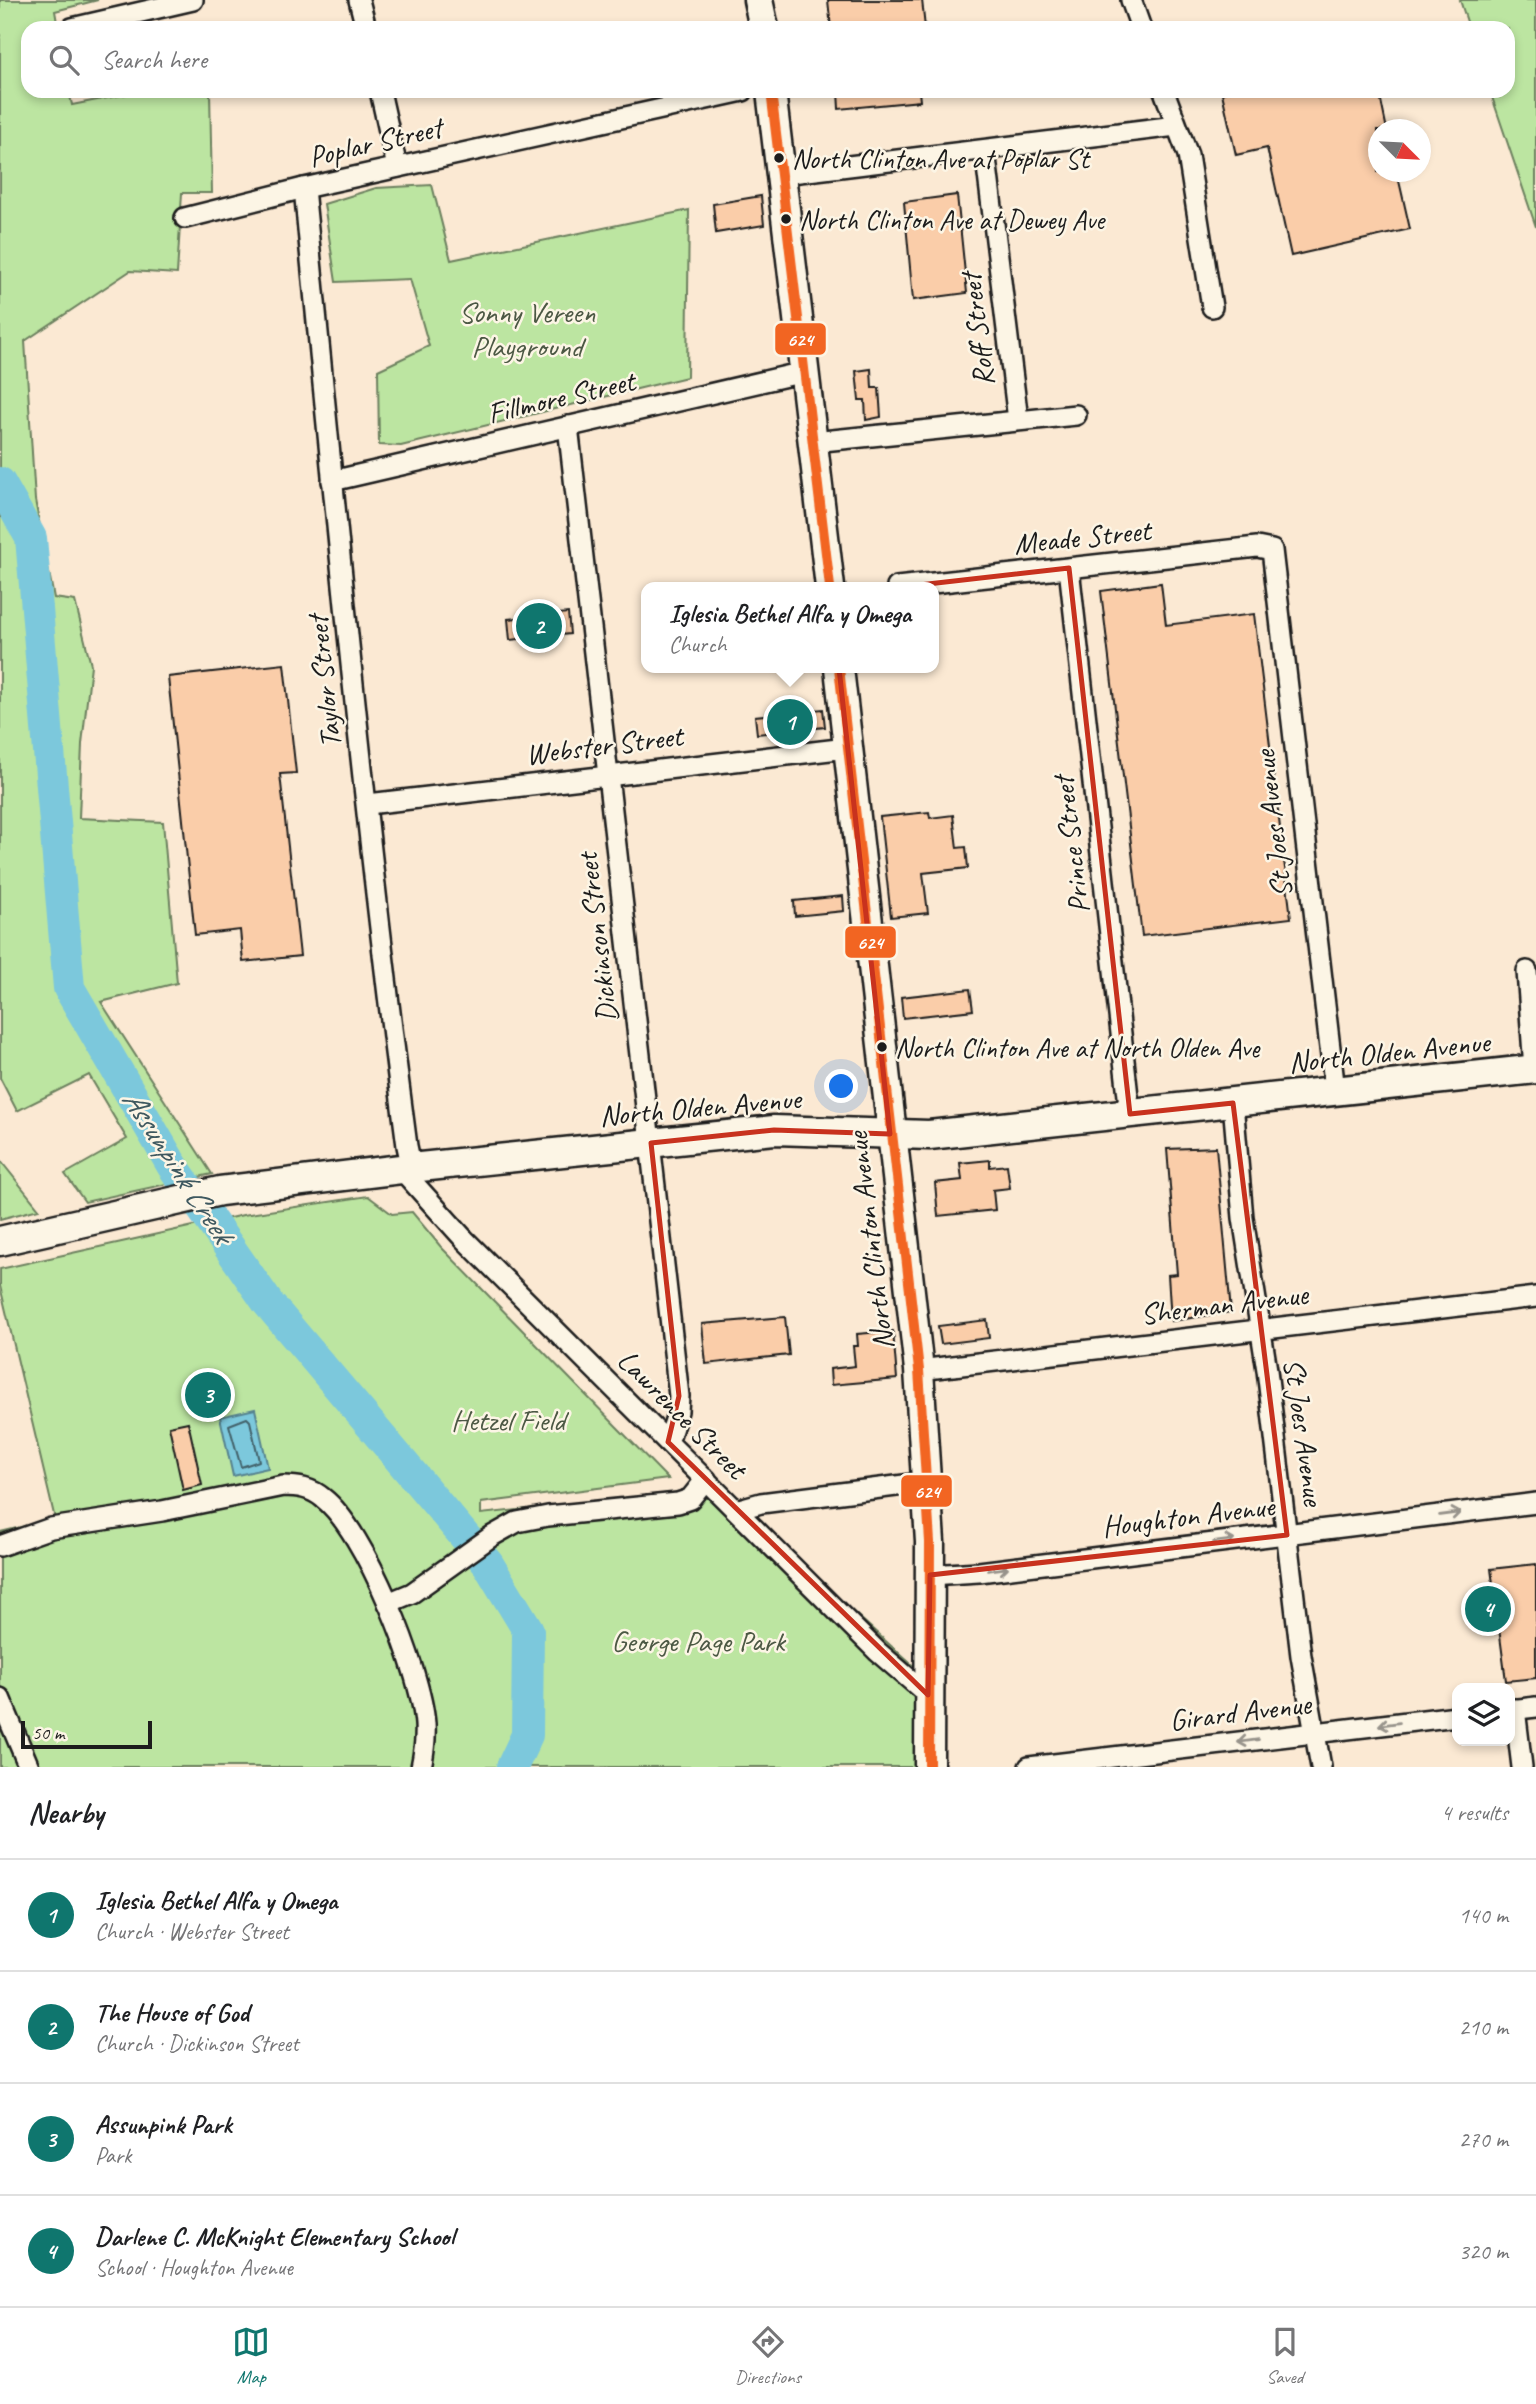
<!DOCTYPE html>
<html lang="en">
<head>
<meta charset="utf-8">
<style>
  :root { --surface:#fff; --page:#f2f2f2; --text:#202124; --muted:#757577; --line:#e0e0e0; --accent:#0f766e }
  body { margin:0; font-family:Caveat,sans-serif; background:var(--page); color:var(--text) }
  .controls { position:absolute; right:21px; bottom:21px; display:grid; overflow:hidden; border-radius:14px; box-shadow:0 4px 10px #0003 }
  .controls button { width:63px; height:63px; display:grid; place-items:center; padding:0; border:0; border-bottom:2px solid var(--line); background:var(--surface); color:var(--text); font:35px sans-serif }
  .compass { position:absolute; left:1368px; top:119px; width:63px; height:63px; border-radius:50%; background:var(--surface); box-shadow:0 4px 10px #0003; rotate:114deg }
  .scale { position:absolute; left:21px; bottom:18px; width:131px; box-sizing:border-box; padding-left:7px; border:4px solid #1c1c1c; border-top:0; font-size:19px; line-height:24px; white-space:nowrap; color:#1c1c1c; -webkit-text-stroke:5px #fcf5e5; paint-order:stroke }
  .you { position:absolute; left:842px; top:1087px; width:24px; height:24px; margin:-18px; border:5px solid #fff; border-radius:50%; background:#1a73e8; box-shadow:0 0 0 10px #1a73e833 }
  .badge { display:grid; place-items:center; width:46px; height:46px; border-radius:50%; background:var(--accent); color:#fff; font-size:23px; font-weight:700 }
  .pin { position:absolute; translate:-50% -50%; border:4px solid #fff; box-shadow:0 2px 7px #0006 }
  .popup { position:absolute; left:641px; top:582px; width:298px; height:91px; box-sizing:border-box; display:grid; place-content:center; border-radius:14px; background:var(--surface); filter:drop-shadow(0 2px 5px #0005); font-size:23px; white-space:nowrap; color:var(--muted) }
  .popup b { font-size:26px; color:var(--text) }
  .popup::after { content:''; position:absolute; left:50%; top:100%; margin-left:-14px; border:14px solid transparent; border-top-color:var(--surface) }
  .list { margin:0; padding:0; list-style:none }
  h2 { display:flex; justify-content:space-between; align-items:center; height:91px; margin:0; padding:0 28px; font-size:30px }
  h2 small { font-size:23px; font-weight:400; color:var(--muted) }
  .list li { display:grid; grid-template-columns:46px 1fr auto; gap:21px; align-items:center; box-sizing:border-box; height:112px; padding:0 28px; border-top:2px solid var(--line) }
  .list b { display:block; font-size:26px; white-space:nowrap }
  .list p { margin:0; font-size:23px; white-space:nowrap; color:var(--muted) }
  .list em { font-size:23px; font-style:normal; color:var(--muted) }
  .icon { flex:none; width:38px; height:38px; fill:none; stroke:currentColor; stroke-width:2; stroke-linecap:round; stroke-linejoin:round }
  .map { position:relative; flex:none; width:1536px; height:1767px; overflow:hidden }
  .search { position:absolute; background:var(--surface); box-shadow:0 4px 10px #0003; left:21px; right:21px; top:21px; height:77px; display:flex; align-items:center; gap:18px; box-sizing:border-box; padding:0 24px; border-radius:21px; color:var(--muted); font-size:26px }
  .sheet { height:539px; background:var(--surface) }
  nav { display:flex; justify-content:space-around; align-items:center; box-sizing:border-box; height:98px; border-top:2px solid var(--line); background:var(--surface); font-size:19px; color:var(--muted) }
  nav a { display:grid; justify-items:center; gap:4px }
  nav .on { color:var(--accent) }
  .map>svg:first-child { display:block }
  .green { fill:#bce5a1; stroke:#6c805e; stroke-width:2 }
  .water { fill:#7cc8dc; stroke:#56838f; stroke-width:2 }
  .lines { fill:none; stroke-linecap:round; stroke-linejoin:round }
  .shore { stroke:#426169; stroke-width:2 }
  .river { stroke:#7cc8dc; stroke-width:32 }
  .building { fill:#facda9; stroke:#1c1c1c; stroke-width:2 }
  .street-casing { stroke:#1c1c1c; stroke-width:24 }
  .secondary-casing { stroke:#1c1c1c; stroke-width:33 }
  .street { stroke:#fcf5e5; stroke-width:19 }
  .secondary { stroke:#fcf5e5; stroke-width:28 }
  .bus-1-casing { stroke:#fcf5e5; stroke-width:16 }
  .bus-1 { stroke:#f26522; stroke-width:10 }
  .oneway { stroke:#97938b }
  .marked { fill:none; stroke:#c8321e; stroke-width:5; stroke-linejoin:round }
  .bus-dot { fill:#1c1c1c; stroke:#fcf5e5; stroke-width:2.5 }
  .labels { text-anchor:middle; dominant-baseline:central; stroke-width:5; stroke-linejoin:round; paint-order:stroke }
  .bus-label { font-size:28px; fill:#1c1c1c; stroke:#fcf5e5; text-anchor:start }
  .street-label { font-size:30px; fill:#1c1c1c; stroke:#fcf5e5 }
  .park-label { font-size:30px; fill:#4c5844; stroke:#fcf5e5 }
  .water-label { font-size:32px; font-style:italic; fill:#3e585f; stroke:#fcf5e5 }
  .line-badge { stroke:#fcf5e5; stroke-width:2.5 }
  .badge-label { font-size:19px; text-anchor:middle; font-weight:bold; fill:#fff }
</style>
</head>
<body>
<div class="map">
<svg width="1536" height="1767" viewBox="0 0 1536 1767">
  <rect width="100%" height="100%" fill="#fbe9d3"/>
  <filter id="ink" filterUnits="userSpaceOnUse"><feTurbulence type="fractalNoise" baseFrequency=".0143" numOctaves="2"/><feDisplacementMap in="SourceGraphic" scale="14" xChannelSelector="R" yChannelSelector="G"/><feConvolveMatrix kernelMatrix="1 2 1 2 8 2 1 2 1" color-interpolation-filters="sRGB"/></filter>
  <g filter="url(#ink)">
    <g class="green">
      <polygon points="0,0 98,0 55,11 58,28 28,28 28,91 69,91 72,105 142,91 210,91 212,193 182,193 177,274 130,271 25,341 35,500 54,598 75,601 91,665 82,744 79,818 163,822 177,983 101,1002 212,1174 85,1202 65,1174 127,1139 89,1075 17,1111 0,1078"/>
      <polygon points="1460,0 1536,0 1536,227 1490,91 1508,91 1508,28 1469,28"/>
      <polygon points="432,185 451,260 689,210 687,377 401,446 379,445 378,370 429,346 410,279 336,282 324,204 376,188"/>
      <polygon points="0,1160 39,1209 0,1219"/>
      <polygon points="368,1196 392,1214 412,1212 441,1247 668,1479 481,1503 481,1514 716,1488 931,1682 929,1767 0,1767 0,1532 55,1519 0,1286 0,1269 243,1215"/>
    </g>
    <polygon class="water" points="255,1409 268,1468 233,1476 220,1417"/>
    <g class="lines">
      <polygon class="shore" points="247,1418 250,1421 259,1461 241,1467 229,1425"/>
      <polyline class="river" points="0,483 31,538 69,988 172,1165 268,1303 488,1564 528,1630 527,1735 512,1767"/>
    </g>
    <g class="building">
      <polygon points="828,0 922,0 925,28 831,28"/>
      <polygon points="838,91 919,91 920,101 839,109"/>
      <polygon points="1231,91 1379,91 1387,130 1378,130 1378,172 1397,172 1410,229 1291,256 1267,148 1236,155 1222,93"/>
      <polygon points="957,195 967,293 913,300 904,202"/>
      <polygon points="761,196 764,225 716,233 713,204"/>
      <polygon points="871,369 872,388 879,388 881,417 866,420 865,400 859,400 856,371"/>
      <polygon points="1161,583 1166,625 1254,614 1291,918 1142,936 1101,591"/>
      <polygon points="568,613 570,634 510,640 508,619"/>
      <polygon points="284,664 296,773 280,774 300,956 243,962 240,930 195,935 168,677"/>
      <polygon points="823,709 825,727 757,734 755,716"/>
      <polygon points="929,812 930,818 953,815 957,848 966,847 968,868 923,873 928,913 891,917 880,817"/>
      <polygon points="843,896 844,911 795,916 794,901"/>
      <polygon points="970,989 973,1010 903,1018 901,997"/>
      <polygon points="1216,1147 1231,1312 1171,1321 1168,1275 1177,1274 1167,1149"/>
      <polygon points="990,1160 990,1167 1007,1165 1010,1188 993,1190 995,1210 938,1216 935,1183 962,1180 960,1163"/>
      <polygon points="785,1317 789,1355 706,1364 702,1324"/>
      <polygon points="987,1320 989,1338 941,1344 938,1326"/>
      <polygon points="893,1331 897,1379 831,1385 830,1369 855,1366 853,1346 858,1346 857,1334"/>
      <polygon points="188,1422 202,1485 183,1490 169,1426"/>
      <polygon points="1536,1564 1536,1678 1506,1681 1491,1569"/>
    </g>
    <g class="lines">
      <g class="street-casing">
        <g id="street">
          <polyline points="359,0 366,28"/>
          <polyline points="1131,0 1141,28"/>
          <polyline points="72,28 193,0"/>
          <polyline points="380,91 397,167"/>
          <polyline points="1164,91 1188,155 1212,307"/>
          <polyline points="985,150 1018,420"/>
          <polyline points="783,174 1176,126"/>
          <path d="M304,188C335,508 365,828 407,1146L412,1169"/>
          <polyline points="185,218 304,188 743,91"/>
          <polyline points="568,426 679,1396 678,1411 668,1442"/>
          <polyline points="813,442 1076,415"/>
          <polyline points="332,481 804,372"/>
          <polyline points="1069,568 1130,1114"/>
          <polyline points="897,587 1257,547 1272,550 1335,1091"/>
          <polyline points="368,804 847,748"/>
          <polyline points="1527,971 1534,1069"/>
          <polyline points="1233,1103 1243,1218 1267,1370 1301,1656 1321,1767"/>
          <polyline points="401,1169 464,1239 878,1652 928,1695"/>
          <polyline points="919,1370 1536,1297"/>
          <polyline points="736,1510 761,1503 928,1482"/>
          <path d="M0,1546L51,1528L162,1511L283,1486C298,1486 311,1488 323,1498C365,1530 421,1671 425,1724C426,1739 424,1753 421,1767"/>
          <polyline points="930,1575 979,1572 1536,1503"/>
          <polyline points="388,1603 412,1593 492,1536 517,1522 548,1516 678,1503 690,1499 706,1479"/>
          <polyline points="0,1698 29,1767"/>
          <polyline points="1515,1709 1522,1767"/>
          <polyline points="1510,1710 1536,1707"/>
          <polyline points="1029,1767 1457,1716"/>
        </g>
      </g>
      <g class="secondary-casing">
        <g id="secondary">
          <polyline points="758,0 764,28"/>
          <polyline points="771,91 830,587"/>
          <polyline points="839,668 919,1370 930,1542 929,1767"/>
          <polyline points="0,1241 220,1191 401,1169 774,1130 929,1135 1536,1069"/>
        </g>
      </g>
      <use href="#street" class="street"/>
      <use href="#secondary" class="secondary"/>
      <g class="bus-1-casing">
        <g id="bus-1">
          <polyline points="771,91 830,587"/>
          <polyline points="839,668 919,1370 930,1542 929,1767"/>
        </g>
      </g>
      <use href="#bus-1" class="bus-1"/>
    </g>
    <defs><path id="oneway-shaft" d="M-6 0H5M1.5-3L5.5 0L1.5 3" fill="none" stroke-width="1.6" stroke-linecap="round" stroke-linejoin="round" transform="scale(1.75)"/></defs>
    <g class="oneway">
      <use href="#oneway-shaft" transform="translate(1450 1514) rotate(-7)"/>
      <use href="#oneway-shaft" transform="translate(1224 1541) rotate(-7)"/>
      <use href="#oneway-shaft" transform="translate(998 1569) rotate(-8)"/>
      <use href="#oneway-shaft" transform="translate(1389 1724) rotate(173)"/>
      <use href="#oneway-shaft" transform="translate(1248 1741) rotate(173)"/>
    </g>
  </g>
  <path class="marked" d="M1069,568L1130,1114L1233,1103L1287,1535L930,1575L928,1695L668,1442L679,1396L651,1143L774,1130L890,1134L831,595Z"/>
  <g class="bus-dot">
    <circle cx="779" cy="158" r="6"/>
    <circle cx="786" cy="219" r="6"/>
    <circle cx="882" cy="1047" r="6"/>
  </g>
  <g class="labels">
    <g class="bus-label">
      <text x="792" y="158">North Clinton Ave at Poplar St</text>
      <text x="799" y="219">North Clinton Ave at Dewey Ave</text>
      <text x="895" y="1047">North Clinton Ave at North Olden Ave</text>
    </g>
    <g class="street-label">
      <text transform="translate(375 142) rotate(-13)">Poplar Street</text>
      <text transform="translate(977 330) rotate(-97)">Roff Street</text>
      <text transform="translate(561 397) rotate(-13)">Fillmore Street</text>
      <text transform="translate(1082 537) rotate(-6)">Meade Street</text>
      <text transform="translate(324 682) rotate(-96)">Taylor Street</text>
      <text transform="translate(604 745) rotate(-7)">Webster Street</text>
      <text transform="translate(1273 824) rotate(-97)">St Joes Avenue</text>
      <text transform="translate(1071 845) rotate(-97)">Prince Street</text>
      <text transform="translate(597 938) rotate(-97)">Dickinson Street</text>
      <text transform="translate(1389 1052) rotate(-6)">North Olden Avenue</text>
      <text transform="translate(700 1107) rotate(-5)">North Olden Avenue</text>
      <text transform="translate(870 1241) rotate(-97)">North Clinton Avenue</text>
      <text transform="translate(1224 1304) rotate(-7)">Sherman Avenue</text>
      <text transform="translate(682 1414) rotate(45)">Lawrence Street</text>
      <text transform="translate(1304 1432) rotate(82)">St Joes Avenue</text>
      <text transform="translate(1188 1516) rotate(-7)">Houghton Avenue</text>
      <text transform="translate(1240 1712) rotate(-7)">Girard Avenue</text>
    </g>
    <g class="park-label">
      <text x="527" y="312">Sonny Vereen<tspan x="527" dy="34">Playground</tspan></text>
      <text x="508" y="1420">Hetzel Field</text>
      <text x="698" y="1641">George Page Park</text>
    </g>
    <g class="water-label">
      <text transform="translate(178 1166) rotate(57)">Assunpink Creek</text>
    </g>
  </g>
  <g class="line-badge">
    <rect x="774" y="322" width="53" height="34" rx="7" fill="#f26522"/>
    <rect x="844" y="925" width="53" height="34" rx="7" fill="#f26522"/>
    <rect x="900" y="1474" width="53" height="34" rx="7" fill="#f26522"/>
  </g>
  <g class="badge-label">
    <text x="800" y="346">624</text>
    <text x="870" y="949">624</text>
    <text x="927" y="1498">624</text>
  </g>
</svg>
<div class="controls">
<button><svg class="icon" aria-label="layers" viewBox="0 0 24 24"><path d="M12 4l9 5-9 5-9-5zM3 14l9 5 9-5"/></svg></button>
</div>
<svg class="compass" viewBox="-18 -18 36 36"><path d="M0-13l5 13h-10z" fill="#e53935"/><path d="M0 13l5-13h-10z" fill="#757577"/></svg>
<div class="scale">50 m</div>
<div class="you"></div>
<div class="pin badge" style="left:790px;top:722px">1</div>
<div class="popup"><b>Iglesia Bethel Alfa y Omega</b>Church</div>
<div class="pin badge" style="left:539px;top:626px">2</div>
<div class="pin badge" style="left:208px;top:1395px">3</div>
<div class="pin badge" style="left:1488px;top:1609px">4</div>
<div class="search"><svg class="icon" aria-label="search" viewBox="0 0 24 24"><circle cx="10" cy="10" r="6"/><path d="M15 15l6 6"/></svg>Search here</div>
</div>
<section class="sheet">
<h2>Nearby<small>4 results</small></h2>
<ul class="list">
<li><span class="badge">1</span><div><b>Iglesia Bethel Alfa y Omega</b><p>Church · Webster Street</p></div><em>140 m</em></li>
<li><span class="badge">2</span><div><b>The House of God</b><p>Church · Dickinson Street</p></div><em>210 m</em></li>
<li><span class="badge">3</span><div><b>Assunpink Park</b><p>Park</p></div><em>270 m</em></li>
<li><span class="badge">4</span><div><b>Darlene C. McKnight Elementary School</b><p>School · Houghton Avenue</p></div><em>320 m</em></li>
</ul>
</section>
<nav>
<a class="on"><svg class="icon" aria-label="map" viewBox="0 0 24 24"><path d="M3 6l6-2 6 2 6-2v14l-6 2-6-2-6 2zM9 4v14M15 6v14"/></svg>Map</a>
<a><svg class="icon" aria-label="directions" viewBox="0 0 24 24"><path d="M12 3l9 9-9 9-9-9zM9 14v-3h6M13 9l2 2-2 2"/></svg>Directions</a>
<a><svg class="icon" aria-label="saved" viewBox="0 0 24 24"><path d="M7 4h10v16l-5-4-5 4z"/></svg>Saved</a>
</nav>
</body>
</html>
